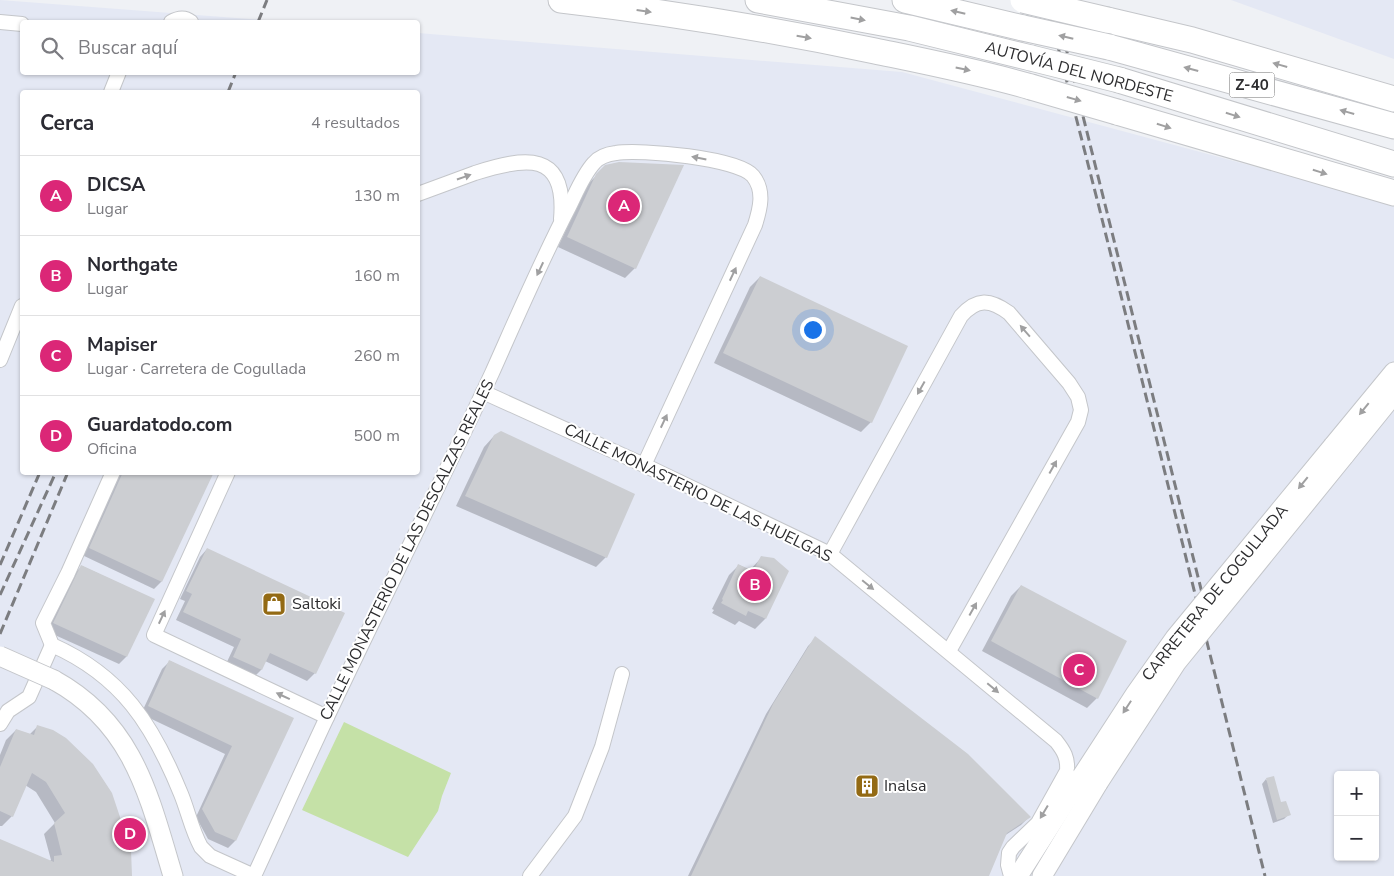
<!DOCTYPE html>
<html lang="es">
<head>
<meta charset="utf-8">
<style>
  :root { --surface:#fff; --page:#f7f7f7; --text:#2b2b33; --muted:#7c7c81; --line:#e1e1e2; --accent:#db2777 }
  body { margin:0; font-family:"Nunito Sans",sans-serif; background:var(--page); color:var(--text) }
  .controls { position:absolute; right:15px; bottom:15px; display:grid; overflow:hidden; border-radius:5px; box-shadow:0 1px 4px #0004 }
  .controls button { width:45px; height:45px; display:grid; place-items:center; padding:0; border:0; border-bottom:1px solid var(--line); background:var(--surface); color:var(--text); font:25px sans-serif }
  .you { position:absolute; left:812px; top:329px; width:18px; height:18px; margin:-12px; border:4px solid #fff; border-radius:50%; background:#1a73e8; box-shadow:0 0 0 8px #1a73e833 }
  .badge { display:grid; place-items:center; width:32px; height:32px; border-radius:50%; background:var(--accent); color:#fff; font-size:16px; font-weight:700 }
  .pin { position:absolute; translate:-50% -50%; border:2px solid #fff; box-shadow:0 1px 5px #0006 }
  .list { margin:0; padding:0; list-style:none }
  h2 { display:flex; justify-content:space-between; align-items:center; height:65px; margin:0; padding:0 20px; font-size:21px }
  h2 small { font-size:16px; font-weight:400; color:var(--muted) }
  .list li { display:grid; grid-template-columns:32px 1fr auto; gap:15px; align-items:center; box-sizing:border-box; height:80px; padding:0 20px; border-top:1px solid var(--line) }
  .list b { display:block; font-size:19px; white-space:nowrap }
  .list p { margin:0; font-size:16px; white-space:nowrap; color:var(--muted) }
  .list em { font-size:16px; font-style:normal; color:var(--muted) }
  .icon { flex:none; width:28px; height:28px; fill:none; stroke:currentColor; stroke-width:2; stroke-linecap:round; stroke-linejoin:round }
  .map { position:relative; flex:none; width:1394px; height:876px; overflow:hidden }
  .search { position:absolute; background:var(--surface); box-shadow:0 1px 4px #0004; left:20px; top:20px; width:400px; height:55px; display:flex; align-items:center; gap:12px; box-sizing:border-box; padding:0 18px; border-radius:5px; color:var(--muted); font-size:19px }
  .panel { position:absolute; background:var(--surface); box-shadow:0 1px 4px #0004; left:20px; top:90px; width:400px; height:385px; border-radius:5px }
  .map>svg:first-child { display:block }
  .built { fill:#e4e8f4; fill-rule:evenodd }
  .green { fill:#c5e1a7 }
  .shadow { fill:#0003 }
  .building { fill:#ccced2 }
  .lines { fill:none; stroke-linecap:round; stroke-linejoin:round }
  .street-casing { stroke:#c4c6ca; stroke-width:16 }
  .secondary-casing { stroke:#c4c6ca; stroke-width:21 }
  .highway-casing { stroke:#c4c6ca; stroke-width:27 }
  .street { stroke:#fff; stroke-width:14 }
  .secondary { stroke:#fff; stroke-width:19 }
  .highway { stroke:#fff; stroke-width:25 }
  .rail { stroke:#7c7d80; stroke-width:3; stroke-dasharray:10 5; stroke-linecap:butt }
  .secondary-bridge-casing { stroke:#c4c6ca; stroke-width:21; stroke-linecap:butt }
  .highway-bridge-casing { stroke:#c4c6ca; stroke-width:27; stroke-linecap:butt }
  .secondary-bridge { stroke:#fff; stroke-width:19 }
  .highway-bridge { stroke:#fff; stroke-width:25 }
  .oneway { fill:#a0a0a1 }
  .labels { text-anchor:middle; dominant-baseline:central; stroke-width:4; stroke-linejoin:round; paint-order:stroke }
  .shield { fill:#fff; stroke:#6c6c6d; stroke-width:1 }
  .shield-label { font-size:15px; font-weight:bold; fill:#2d2d2f }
  .street-label { font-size:16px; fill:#2d2d2f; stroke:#fff }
  .poi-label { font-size:16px; fill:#2d2d2f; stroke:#fff; text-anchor:start }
</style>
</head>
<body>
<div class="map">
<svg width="1394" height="876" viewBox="0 0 1394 876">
  <rect width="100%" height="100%" fill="#eff1f5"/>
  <g class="built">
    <path d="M0,0L290,22H22V72H418V33L902,72L1394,204V876H0ZM22,92H418V472H22ZM1338,775H1375V857H1338Z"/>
    <polygon points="1231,0 1394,0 1394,59"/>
  </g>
  <polygon class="green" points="344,722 451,773 442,796 438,811 408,857 302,810"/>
  <g class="shadow">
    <polygon points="597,175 635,268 625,278 558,247 586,186"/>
    <polygon points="760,277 871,422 861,432 714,363 750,287"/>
    <polygon points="494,436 606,557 596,567 456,506 484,447"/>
    <polygon points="121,472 212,472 161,582 154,589 82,555"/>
    <polygon points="207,549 315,673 307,681 265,661 261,670 254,677 226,664 234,647 176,620 185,601 180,599 200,557"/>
    <polygon points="762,557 765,619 755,629 739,621 735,625 712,613 714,610 712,609 729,575 739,565 750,570"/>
    <polygon points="82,566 153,599 126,657 119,664 46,631 74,574"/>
    <polygon points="1021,586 1097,698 1087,708 982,651 1011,596"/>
    <polygon points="816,638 1029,817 1021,825 1004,836 988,876 688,876 766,714 808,646"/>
    <polygon points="170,661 292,719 235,841 228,848 208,839 196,817 225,754 141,714 162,669"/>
    <polygon points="38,726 131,876 44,876 44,867 51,860 44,834 55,823 36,792 25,785 12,816 2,826 0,826 0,755 6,740 16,730 29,735"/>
    <polygon points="1266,779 1280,804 1289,814 1284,819 1273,823 1262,784"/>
  </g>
  <g class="building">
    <polygon points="619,162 684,165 636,269 567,237 596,174 605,165"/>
    <polygon points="760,276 908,346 872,423 723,353"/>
    <polygon points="501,431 635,494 607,558 465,496 494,435"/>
    <polygon points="123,472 214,472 162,582 89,548"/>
    <polygon points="207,548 345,613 316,674 270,653 262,670 233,657 241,639 183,612 192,594 186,591"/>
    <polygon points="761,556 774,558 789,571 766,619 748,611 746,616 721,603 723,600 722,599 738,564 753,571"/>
    <polygon points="81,565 155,599 127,657 53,623"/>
    <polygon points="1021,585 1127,641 1098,699 991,641"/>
    <polygon points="815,636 968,754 1031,817 1007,833 989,876 691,876 773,704"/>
    <polygon points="169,660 294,718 236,841 215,832 202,809 232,746 148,706"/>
    <polygon points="37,725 53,730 66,738 93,764 112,793 131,850 132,876 0,876 0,839 54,862 54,856 62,855 54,823 65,813 46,782 32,773 13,817 0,811 0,767 16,729 34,735"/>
    <polygon points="1274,776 1281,802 1286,801 1291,815 1277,820 1266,778"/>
  </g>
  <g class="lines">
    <g class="street-casing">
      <g id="street">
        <polyline points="0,22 22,24"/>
        <path d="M171,22C178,18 185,17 191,22"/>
        <polyline points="111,92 119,72"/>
        <path d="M418,194C437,187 456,180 475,173C525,157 567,150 561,219"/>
        <polyline points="0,360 22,306"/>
        <path d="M483,392L644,465L830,554L1056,741C1064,751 1068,758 1067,771L1038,823L1013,847L1009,853L1008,865L1011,876"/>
        <path d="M113,472L68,573L43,623L52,645C122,676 153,725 181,794C188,811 192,831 201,847L210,856L254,876"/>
        <polyline points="228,472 154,635 327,717"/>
        <path d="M830,554L961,316C977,298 990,299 1009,313L1069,383L1078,397L1081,410L1078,422L949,651"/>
        <polyline points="0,724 8,711 29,697 52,645"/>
        <path d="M254,876C279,822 303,768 328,715C382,601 439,487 492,373C517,317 541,261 569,207C576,193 583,175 594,163C599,157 608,154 616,153C641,149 738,158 753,176C765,191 760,209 755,225L644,465"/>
        <polyline points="530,876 575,816 602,747 622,674"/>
      </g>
    </g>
    <g class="secondary-casing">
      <g id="secondary">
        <polyline points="1333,446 1394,372"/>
        <polyline points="1344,456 1394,394"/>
        <path d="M54,680C134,724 149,796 173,876"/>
        <polyline points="1018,876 1082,776"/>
        <polyline points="1042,876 1098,783"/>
      </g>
    </g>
    <g class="highway-casing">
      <g id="highway">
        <path d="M561,0C666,12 771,29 875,51C928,62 979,72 1031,87"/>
        <polyline points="758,0 909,28 1031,58"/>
        <polyline points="905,0 1023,28"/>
        <polyline points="1107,20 1192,40 1394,99"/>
        <polyline points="1109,47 1394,126"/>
        <polyline points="1119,80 1394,164"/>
        <polyline points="1117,112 1394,193"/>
      </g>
    </g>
    <use href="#street" class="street"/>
    <use href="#secondary" class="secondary"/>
    <use href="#highway" class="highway"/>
    <g class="rail">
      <polyline points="1046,0 1099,207 1265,876"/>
      <polyline points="1054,0 1209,621"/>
      <polyline points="258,22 267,0"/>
      <polyline points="228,92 236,72"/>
      <polyline points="0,565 40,472"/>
      <polyline points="0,595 56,472"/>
      <polyline points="0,634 68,472"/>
    </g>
    <g class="secondary-bridge-casing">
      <g id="secondary-bridge">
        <polyline points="0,656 54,680"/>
        <polyline points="1082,776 1136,693 1175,638 1333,446"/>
        <polyline points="1098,783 1176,663 1344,456"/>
      </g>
    </g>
    <g class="highway-bridge-casing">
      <g id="highway-bridge">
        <polyline points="1023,0 1107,20"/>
        <polyline points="1023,28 1109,47"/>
        <polyline points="1031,58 1119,80"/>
        <polyline points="1031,87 1117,112"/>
      </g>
    </g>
    <use href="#secondary-bridge" class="secondary-bridge"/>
    <use href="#highway-bridge" class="highway-bridge"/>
  </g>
  <defs><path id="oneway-solid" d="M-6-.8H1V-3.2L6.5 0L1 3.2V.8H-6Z" transform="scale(1.25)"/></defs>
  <g class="oneway">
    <use href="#oneway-solid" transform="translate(644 11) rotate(8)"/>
    <use href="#oneway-solid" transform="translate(958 12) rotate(-167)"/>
    <use href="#oneway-solid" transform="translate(858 19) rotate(11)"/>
    <use href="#oneway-solid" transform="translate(804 37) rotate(10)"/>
    <use href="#oneway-solid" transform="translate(1066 37) rotate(-167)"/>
    <use href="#oneway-solid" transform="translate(1280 65) rotate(-164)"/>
    <use href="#oneway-solid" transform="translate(963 69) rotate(12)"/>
    <use href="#oneway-solid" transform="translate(1191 69) rotate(-165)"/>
    <use href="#oneway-solid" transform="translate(1074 99) rotate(16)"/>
    <use href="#oneway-solid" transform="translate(1347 112) rotate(-164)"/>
    <use href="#oneway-solid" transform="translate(1233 115) rotate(17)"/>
    <use href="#oneway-solid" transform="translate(1164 126) rotate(17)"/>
    <use href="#oneway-solid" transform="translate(699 158) rotate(-169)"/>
    <use href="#oneway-solid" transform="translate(1320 172) rotate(17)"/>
    <use href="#oneway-solid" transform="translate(464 177) rotate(-19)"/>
    <use href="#oneway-solid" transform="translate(540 269) rotate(115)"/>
    <use href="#oneway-solid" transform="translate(733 274) rotate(-65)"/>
    <use href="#oneway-solid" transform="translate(1025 331) rotate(-131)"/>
    <use href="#oneway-solid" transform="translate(921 388) rotate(119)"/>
    <use href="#oneway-solid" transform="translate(1364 409) rotate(129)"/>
    <use href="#oneway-solid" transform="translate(664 421) rotate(-65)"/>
    <use href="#oneway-solid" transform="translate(1053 467) rotate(-61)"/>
    <use href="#oneway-solid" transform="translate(1303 483) rotate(129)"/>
    <use href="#oneway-solid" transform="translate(868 585) rotate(39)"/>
    <use href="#oneway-solid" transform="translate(973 609) rotate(-61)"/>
    <use href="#oneway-solid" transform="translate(162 617) rotate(-65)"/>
    <use href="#oneway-solid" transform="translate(993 688) rotate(40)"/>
    <use href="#oneway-solid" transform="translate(283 696) rotate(-155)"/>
    <use href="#oneway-solid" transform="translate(1127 707) rotate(123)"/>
    <use href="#oneway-solid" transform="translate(1044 812) rotate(121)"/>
  </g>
  <defs>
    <g id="shop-square" transform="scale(1.25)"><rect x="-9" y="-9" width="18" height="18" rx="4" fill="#936a14" stroke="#fff"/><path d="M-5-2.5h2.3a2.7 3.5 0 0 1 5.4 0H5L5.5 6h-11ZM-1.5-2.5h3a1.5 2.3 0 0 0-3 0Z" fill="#fff"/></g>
    <g id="building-square" transform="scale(1.25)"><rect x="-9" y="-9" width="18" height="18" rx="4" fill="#936a14" stroke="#fff"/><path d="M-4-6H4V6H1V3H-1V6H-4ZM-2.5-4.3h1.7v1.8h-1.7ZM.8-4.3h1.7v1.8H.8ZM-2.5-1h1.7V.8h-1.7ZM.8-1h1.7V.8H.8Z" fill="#fff"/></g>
  </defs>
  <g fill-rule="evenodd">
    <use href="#shop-square" x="274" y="604"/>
    <use href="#building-square" x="867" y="786"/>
  </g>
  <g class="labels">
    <rect class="shield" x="1229.5" y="72.5" width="45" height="25" rx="4"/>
    <g class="shield-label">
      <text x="1252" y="85">Z-40</text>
    </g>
    <g class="street-label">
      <text transform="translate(1079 72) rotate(15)">AUTOVÍA DEL NORDESTE</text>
      <text transform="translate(698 493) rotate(26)">CALLE MONASTERIO DE LAS HUELGAS</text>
      <text transform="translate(407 550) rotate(-64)">CALLE MONASTERIO DE LAS DESCALZAS REALES</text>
      <text transform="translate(1215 593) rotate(-51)">CARRETERA DE COGULLADA</text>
    </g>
    <g class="poi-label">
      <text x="292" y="604">Saltoki</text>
      <text x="884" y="786">Inalsa</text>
    </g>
  </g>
</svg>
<div class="controls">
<button>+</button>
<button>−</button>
</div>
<div class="you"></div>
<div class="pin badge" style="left:624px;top:206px">A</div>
<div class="pin badge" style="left:755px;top:585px">B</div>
<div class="pin badge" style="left:1079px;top:670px">C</div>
<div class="pin badge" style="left:130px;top:834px">D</div>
<div class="search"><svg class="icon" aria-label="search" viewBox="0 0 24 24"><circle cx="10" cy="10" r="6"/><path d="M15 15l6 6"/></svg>Buscar aquí</div>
<section class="panel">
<h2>Cerca<small>4 resultados</small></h2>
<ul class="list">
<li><span class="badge">A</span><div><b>DICSA</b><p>Lugar</p></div><em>130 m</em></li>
<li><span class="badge">B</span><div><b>Northgate</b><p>Lugar</p></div><em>160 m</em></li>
<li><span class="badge">C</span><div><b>Mapiser</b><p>Lugar · Carretera de Cogullada</p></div><em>260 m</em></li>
<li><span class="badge">D</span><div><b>Guardatodo.com</b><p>Oficina</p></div><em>500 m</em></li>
</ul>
</section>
</div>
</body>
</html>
